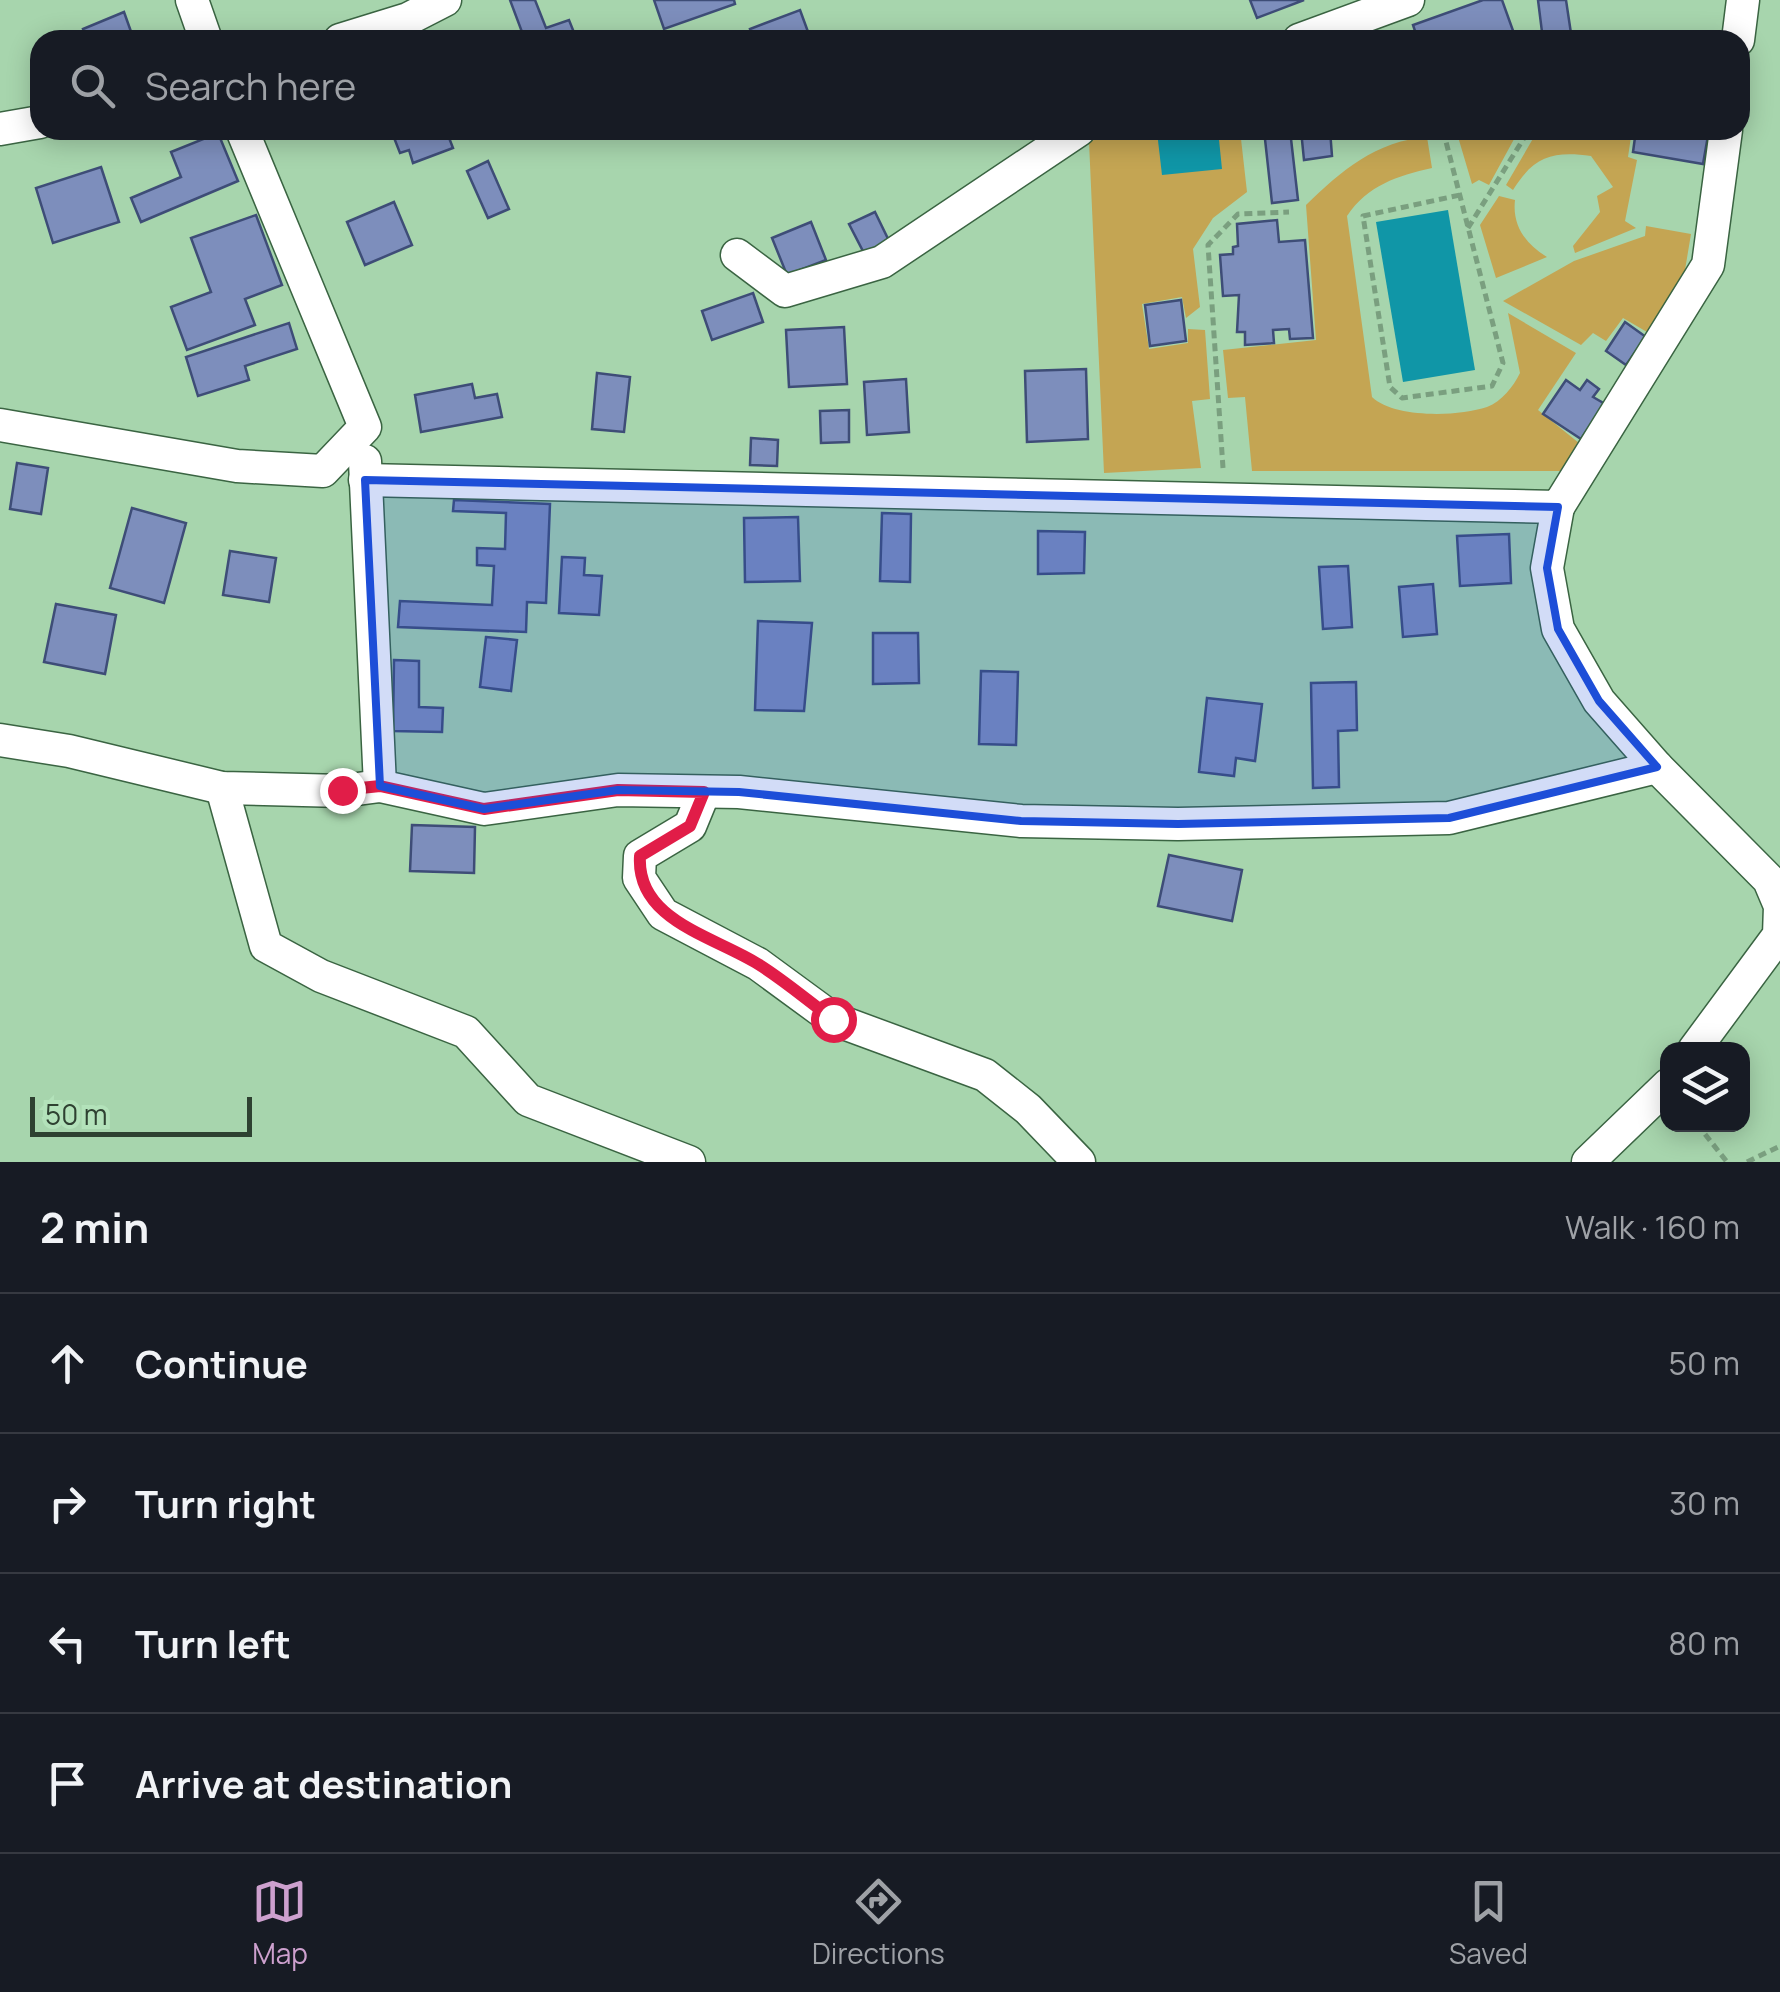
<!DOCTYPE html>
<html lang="en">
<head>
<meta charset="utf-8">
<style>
  body { margin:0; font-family:Manrope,sans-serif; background:#20242c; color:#f1f3f6 }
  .controls { position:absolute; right:30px; bottom:30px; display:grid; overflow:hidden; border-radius:20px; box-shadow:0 5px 25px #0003 }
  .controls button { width:90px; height:90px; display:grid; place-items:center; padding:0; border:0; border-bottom:2px solid #363941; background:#171b24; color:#f1f3f6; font:50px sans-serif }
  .scale { position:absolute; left:30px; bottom:25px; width:222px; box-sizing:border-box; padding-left:10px; border:5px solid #2e4131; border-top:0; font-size:28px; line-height:35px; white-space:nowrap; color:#2e4131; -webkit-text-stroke:8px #b3e2ba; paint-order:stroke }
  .stop { position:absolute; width:30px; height:30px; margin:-22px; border:8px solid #e11d48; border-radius:50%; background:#fff }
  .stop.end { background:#e11d48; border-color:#fff; box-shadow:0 2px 10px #0008 }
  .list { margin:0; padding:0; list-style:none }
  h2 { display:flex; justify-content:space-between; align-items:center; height:130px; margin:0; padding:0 40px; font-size:42px }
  h2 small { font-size:32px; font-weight:400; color:#9ea1a6 }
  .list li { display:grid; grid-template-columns:65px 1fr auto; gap:30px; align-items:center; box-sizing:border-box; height:140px; padding:0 40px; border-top:2px solid #363941 }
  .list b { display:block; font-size:38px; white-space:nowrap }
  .list em { font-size:32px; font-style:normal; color:#9ea1a6 }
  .icon { flex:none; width:55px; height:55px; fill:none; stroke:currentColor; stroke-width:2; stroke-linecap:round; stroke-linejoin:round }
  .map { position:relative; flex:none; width:1780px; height:1162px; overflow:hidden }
  .search { position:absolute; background:#171b24; box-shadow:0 5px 25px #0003; left:30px; right:30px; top:30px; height:110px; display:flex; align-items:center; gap:25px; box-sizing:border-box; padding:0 35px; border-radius:30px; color:#9ea1a6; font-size:38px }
  .sheet { height:690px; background:#171b24 }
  nav { display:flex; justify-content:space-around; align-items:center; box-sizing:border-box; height:140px; border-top:2px solid #363941; background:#171b24; font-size:28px; color:#9ea1a6 }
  nav a { display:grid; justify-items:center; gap:5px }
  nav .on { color:#cda0ce }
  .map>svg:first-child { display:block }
  .green { fill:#c4a553 }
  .water { fill:#1096a7 }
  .building { fill:#7d8ebc; stroke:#3e4d77; stroke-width:2.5 }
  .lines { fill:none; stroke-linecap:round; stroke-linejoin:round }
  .minor-casing { stroke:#3a6442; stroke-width:35 }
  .path { stroke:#7a9f7f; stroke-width:5; stroke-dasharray:8 5; stroke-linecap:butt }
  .minor { stroke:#fff; stroke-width:32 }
  .route { stroke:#e11d48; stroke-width:12 }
  .marked { fill:#1d4ed8; fill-opacity:0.2; stroke:#1d4ed8; stroke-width:8; stroke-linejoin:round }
</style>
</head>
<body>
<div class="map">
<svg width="1780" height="1162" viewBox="0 0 1780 1162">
  <rect width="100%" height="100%" fill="#a7d5ad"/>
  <g class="green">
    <polygon points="1118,130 1240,130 1247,192 1213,218 1193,249 1200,307 1186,318 1182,297 1142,304 1149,349 1188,343 1188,329 1205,330 1210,399 1192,401 1201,468 1104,473 1089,142"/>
    <polygon points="1456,130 1519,130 1489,185 1479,180 1472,184"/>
    <path d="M1538,130H1632L1628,157L1637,160L1625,221L1636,228L1575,253L1573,246L1600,212L1597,196L1613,187L1591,156C1553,151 1534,156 1513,190L1506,185Z"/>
    <path d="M1427,137L1432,168C1397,176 1368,185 1347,216L1372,397C1394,418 1457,417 1487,407C1502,401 1513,387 1520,373L1508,313L1576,353L1538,410L1579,443L1560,471H1252L1245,397L1228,398L1223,350L1316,340L1306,205C1341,171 1376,141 1427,137Z"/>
    <path d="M1499,196L1515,200C1512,226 1526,244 1547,257L1496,278L1480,225Z"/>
    <polygon points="1646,226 1691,234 1683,282 1647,332 1623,318 1606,341 1593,333 1581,345 1503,301 1574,261 1645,236"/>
  </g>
  <g class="water">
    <polygon points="1218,130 1222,169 1162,175 1157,132"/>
    <polygon points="1448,210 1475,370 1403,382 1376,222"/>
  </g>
  <g class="building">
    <polygon points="510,0 535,0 546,28 569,20 577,40 525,40"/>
    <polygon points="654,0 734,0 735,4 664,29"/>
    <polygon points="1250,0 1304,0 1257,18"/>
    <polygon points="1483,0 1502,0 1516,39 1418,40 1413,25"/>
    <polygon points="1538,0 1566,0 1572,40 1543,40"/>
    <polygon points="800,10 811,40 754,40 750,29"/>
    <polygon points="124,12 134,40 87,40 83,29"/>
    <polygon points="391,130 446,130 453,148 413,163 409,150 400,153"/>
    <polygon points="1264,130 1290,130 1298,200 1272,203"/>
    <polygon points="1301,130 1330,130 1332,156 1304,160"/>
    <polygon points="1636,130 1709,130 1703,164 1633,152"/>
    <polygon points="218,133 238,181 141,222 131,198 181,177 171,152"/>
    <polygon points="488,161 509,209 488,218 467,171"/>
    <polygon points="101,167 119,222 53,243 36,188"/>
    <polygon points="394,202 412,245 365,265 347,222"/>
    <polygon points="875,212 891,245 866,257 849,224"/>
    <polygon points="256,215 282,285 245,299 255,325 187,350 171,307 211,292 191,238"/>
    <polygon points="1277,220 1279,242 1305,240 1313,338 1290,339 1289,329 1273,330 1274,343 1245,345 1245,332 1237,332 1239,295 1223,296 1220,255 1233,254 1233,247 1238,246 1237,224"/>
    <polygon points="811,222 826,260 787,275 772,238"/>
    <polygon points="753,293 763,322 712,340 702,311"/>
    <polygon points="1181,300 1186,341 1150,346 1145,305"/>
    <polygon points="1625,322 1646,337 1626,365 1606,351"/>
    <polygon points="289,323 297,349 245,366 249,380 198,396 186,357"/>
    <polygon points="844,327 847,384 789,387 786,330"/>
    <polygon points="1086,369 1088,439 1027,442 1025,371"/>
    <polygon points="597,373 630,377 624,432 592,429"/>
    <polygon points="906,379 909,432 867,435 864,382"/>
    <polygon points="1566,380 1580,390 1587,380 1599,389 1593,397 1605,404 1581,439 1543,414"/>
    <polygon points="472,384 475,398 497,394 502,417 421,432 415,395"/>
    <polygon points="849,410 849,442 821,443 820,411"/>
    <polygon points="751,438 778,440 777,466 750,465"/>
    <polygon points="17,463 48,468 41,514 10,509"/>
    <polygon points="454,500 550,504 546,603 527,602 526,632 398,627 400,601 492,605 494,566 477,565 477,548 505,549 506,513 453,511"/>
    <polygon points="132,508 186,523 164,603 110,588"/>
    <polygon points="882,513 911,514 910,582 880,581"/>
    <polygon points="798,517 800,581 745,582 744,518"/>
    <polygon points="1038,531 1085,532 1084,573 1038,574"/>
    <polygon points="1509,534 1511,583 1460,586 1457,536"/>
    <polygon points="230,551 276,558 269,602 223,595"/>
    <polygon points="562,557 585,558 584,575 602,576 599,615 559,613"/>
    <polygon points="1348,566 1352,627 1323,629 1319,567"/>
    <polygon points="1433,584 1437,634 1403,637 1399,587"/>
    <polygon points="56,604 116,615 105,674 44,662"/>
    <polygon points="758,621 812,623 804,711 755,710"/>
    <polygon points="873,633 918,633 919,683 873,684"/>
    <polygon points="486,637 517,640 511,691 480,687"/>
    <polygon points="394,660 419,661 419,707 443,708 442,732 393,731"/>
    <polygon points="981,671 1018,672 1016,745 979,744"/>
    <polygon points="1356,682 1357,730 1338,731 1339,787 1313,788 1311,683"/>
    <polygon points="1207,698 1262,704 1255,761 1236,758 1234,776 1199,772"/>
    <polygon points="412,825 475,827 474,873 410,871"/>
    <polygon points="1169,855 1242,870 1232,921 1158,906"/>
  </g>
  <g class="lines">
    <g class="minor-casing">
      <g id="minor">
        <polyline points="192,0 206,40"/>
        <polyline points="340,40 408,19 445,0"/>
        <polyline points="1299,40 1408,0"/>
        <polyline points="1738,40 1743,0"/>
        <polyline points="0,129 40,122"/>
        <polyline points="737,255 785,291 882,262 1079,130"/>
        <polyline points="0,425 237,466 323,471 365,427 242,130"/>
        <polyline points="365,461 380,786"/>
        <polyline points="365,480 1558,507 1708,265 1726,130"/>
        <polyline points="1558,507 1547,568 1558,629 1599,701 1657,767 1769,880 1780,906 1779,935 1694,1050"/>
        <polyline points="0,740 69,751 222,788 342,791 380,786 484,809 618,790 739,792 1021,821 1178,824 1449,818 1657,767"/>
        <polyline points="222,788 266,946 321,976 466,1032 528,1100 689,1162"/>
        <polyline points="704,792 690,826 640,856 639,878 663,914 758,964 833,1019 985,1075 1028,1109 1079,1162"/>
        <polyline points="1588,1162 1668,1085"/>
      </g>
    </g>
    <g class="path">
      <polyline points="1443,130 1503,363 1492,386 1402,398 1390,387 1363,216 1460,195"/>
      <polyline points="1468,228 1529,130"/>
      <polyline points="1223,468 1208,245 1238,214 1289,212"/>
      <polyline points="1697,1124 1727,1162"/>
      <polyline points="1747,1162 1780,1146"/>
    </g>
    <use href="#minor" class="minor"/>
  </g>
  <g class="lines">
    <path class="route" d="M342,790L380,786L484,809L618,790L704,792L690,826L640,856C636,920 713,936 758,964C784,980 808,1001 833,1019"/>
  </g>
  <path class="marked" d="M365,480L1558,507L1547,568L1558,629L1599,701L1657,767L1449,818L1178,824L1021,821L739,792L618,790L484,809L380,786Z"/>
</svg>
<div class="controls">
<button><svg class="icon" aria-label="layers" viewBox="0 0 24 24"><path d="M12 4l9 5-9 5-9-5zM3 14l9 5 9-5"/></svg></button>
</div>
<div class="scale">50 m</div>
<div class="stop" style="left:833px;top:1019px"></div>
<div class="stop end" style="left:342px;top:790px"></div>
<div class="search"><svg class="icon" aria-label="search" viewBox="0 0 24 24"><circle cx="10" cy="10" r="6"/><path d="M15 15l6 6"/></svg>Search here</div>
</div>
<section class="sheet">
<h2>2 min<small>Walk · 160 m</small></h2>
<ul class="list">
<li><svg class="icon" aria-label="ahead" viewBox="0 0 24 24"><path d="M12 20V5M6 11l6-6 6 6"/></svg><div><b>Continue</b></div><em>50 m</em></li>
<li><svg class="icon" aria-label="right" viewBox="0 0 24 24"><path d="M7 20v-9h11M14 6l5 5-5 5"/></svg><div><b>Turn right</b></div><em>30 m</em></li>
<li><svg class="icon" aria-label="left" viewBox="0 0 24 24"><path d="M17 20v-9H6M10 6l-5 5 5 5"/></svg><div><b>Turn left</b></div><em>80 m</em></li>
<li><svg class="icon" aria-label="arrive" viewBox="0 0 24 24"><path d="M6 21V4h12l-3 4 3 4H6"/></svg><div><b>Arrive at destination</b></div></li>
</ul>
</section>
<nav>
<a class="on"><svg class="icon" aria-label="map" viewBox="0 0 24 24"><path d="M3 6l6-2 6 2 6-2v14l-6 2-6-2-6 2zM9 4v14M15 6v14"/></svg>Map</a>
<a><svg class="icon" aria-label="directions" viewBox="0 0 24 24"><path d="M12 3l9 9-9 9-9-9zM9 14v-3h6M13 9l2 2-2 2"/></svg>Directions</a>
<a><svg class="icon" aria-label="saved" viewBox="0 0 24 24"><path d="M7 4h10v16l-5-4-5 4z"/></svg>Saved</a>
</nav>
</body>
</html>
